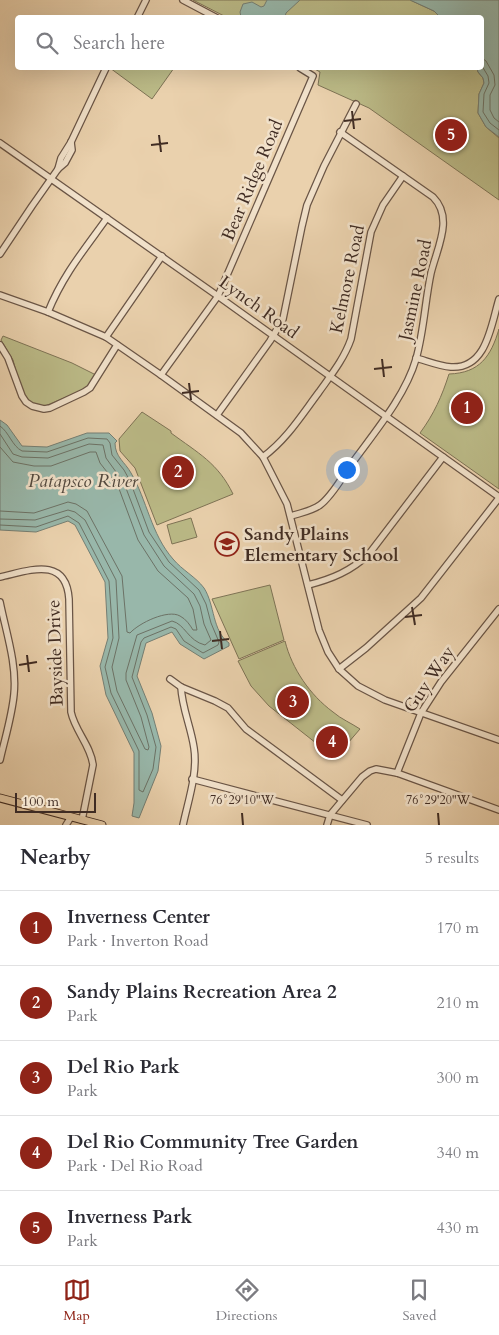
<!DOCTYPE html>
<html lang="en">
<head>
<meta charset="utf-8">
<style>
  body { margin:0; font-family:Cardo,serif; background:#f7f7f7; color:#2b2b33 }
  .scale { position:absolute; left:15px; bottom:12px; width:81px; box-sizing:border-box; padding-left:5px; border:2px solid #402c23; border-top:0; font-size:14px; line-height:18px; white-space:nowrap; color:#402c23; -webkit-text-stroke:4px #f1e1ca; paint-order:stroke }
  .you { position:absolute; left:346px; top:469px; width:18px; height:18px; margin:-12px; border:4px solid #fff; border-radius:50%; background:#1a73e8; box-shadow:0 0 0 8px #1a73e833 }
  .badge { display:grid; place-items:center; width:32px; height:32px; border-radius:50%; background:#8f2418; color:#fff; font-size:16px; font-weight:700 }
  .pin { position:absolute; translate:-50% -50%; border:2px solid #fff; box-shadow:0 1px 5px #0006 }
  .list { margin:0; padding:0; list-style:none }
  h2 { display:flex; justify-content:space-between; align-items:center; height:65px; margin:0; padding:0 20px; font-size:21px }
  h2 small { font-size:16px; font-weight:400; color:#7c7c81 }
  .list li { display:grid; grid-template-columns:32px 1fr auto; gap:15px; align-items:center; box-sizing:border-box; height:75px; padding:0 20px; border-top:1px solid #e1e1e2 }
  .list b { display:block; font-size:19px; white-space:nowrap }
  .list p { margin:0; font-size:16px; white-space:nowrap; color:#7c7c81 }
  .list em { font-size:16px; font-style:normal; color:#7c7c81 }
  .icon { flex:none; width:28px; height:28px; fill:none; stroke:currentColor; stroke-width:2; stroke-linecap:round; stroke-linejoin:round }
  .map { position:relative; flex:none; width:499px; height:825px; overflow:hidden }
  .search { position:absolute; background:#fff; box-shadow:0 5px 20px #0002; left:15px; right:15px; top:15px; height:55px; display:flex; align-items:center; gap:12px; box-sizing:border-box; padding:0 18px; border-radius:5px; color:#7c7c81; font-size:19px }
  .sheet { height:440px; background:#fff }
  nav { display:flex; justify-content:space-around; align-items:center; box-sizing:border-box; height:70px; border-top:1px solid #e1e1e2; background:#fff; font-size:14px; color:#7c7c81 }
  nav a { display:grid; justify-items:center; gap:2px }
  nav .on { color:#8f2418 }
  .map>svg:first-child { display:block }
  .green { fill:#bbba87; stroke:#7e7355 }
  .water { fill:#98b7aa; stroke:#757f74 }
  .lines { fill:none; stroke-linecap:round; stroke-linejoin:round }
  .shore { stroke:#6c7266; stroke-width:1 }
  .minor-casing { stroke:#6a5546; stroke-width:8 }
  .major-casing { stroke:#402c23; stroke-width:9 }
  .minor { stroke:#f1e1ca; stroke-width:5.5 }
  .major { stroke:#ead1ad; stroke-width:7 }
  .ticks { fill:none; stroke:#402c23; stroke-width:2 }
  .labels { text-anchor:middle; stroke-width:5; stroke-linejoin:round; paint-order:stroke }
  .street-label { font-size:18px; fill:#402c23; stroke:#f1e1ca }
  .poi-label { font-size:18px; font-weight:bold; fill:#402c23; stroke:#f1e1ca; text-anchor:start }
  .water-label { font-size:19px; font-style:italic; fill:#52483e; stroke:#f1e1ca }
  .ticks-label { font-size:12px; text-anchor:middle; fill:#402c23; stroke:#f1e1ca; stroke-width:5; stroke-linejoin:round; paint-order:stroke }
</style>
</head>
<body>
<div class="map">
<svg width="499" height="825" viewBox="0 0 499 825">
  <rect width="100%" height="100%" fill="#ead1ad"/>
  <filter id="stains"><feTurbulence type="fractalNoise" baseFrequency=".004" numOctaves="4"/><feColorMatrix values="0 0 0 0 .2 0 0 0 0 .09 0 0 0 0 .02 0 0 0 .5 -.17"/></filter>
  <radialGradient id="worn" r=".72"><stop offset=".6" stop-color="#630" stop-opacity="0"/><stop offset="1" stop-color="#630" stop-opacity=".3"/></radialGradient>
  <g class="green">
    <polygon points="193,0 410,0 434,11 440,17 226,17"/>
    <polygon points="110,68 174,68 152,99"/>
    <polygon points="313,68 477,68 478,72 483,78 484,83 479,94 478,113 486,127 499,138 499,200 369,108 318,85 320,72"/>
    <path d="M499,329V489L420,433C434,414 442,396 449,374C480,373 491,356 499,329Z"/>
    <polygon points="3,336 72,363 96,375 87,388 78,392 45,406 36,406 27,400 22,395 13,360 1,340"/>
    <path d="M142,412L171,431V433C198,453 218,463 233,494L157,525L135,468L120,451L119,439Z"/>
    <polygon points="191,518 197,537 172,544 167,525"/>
    <polygon points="270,585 284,640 239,659 212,599"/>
    <path d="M285,641C292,669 310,695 333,712C341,719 351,723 360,729L335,758L269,706L251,686L238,661Z"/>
  </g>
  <g class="water">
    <polygon points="267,0 300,0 286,13 285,17 241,17 240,12 243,4 252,2 261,7 264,6"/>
    <polygon points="410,0 499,0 499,137 486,127 478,113 479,94 484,83 483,78 478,72 477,68 482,68 482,18 440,17 434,11"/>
    <path d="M0,420L7,425L22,446L47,447L87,433H109L117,441L115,443C115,457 125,462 131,473C147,500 151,534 173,559C182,570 196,577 204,588C215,605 212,631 229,643V646L204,659L180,644L172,632L146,643L137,676L152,713L161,746L158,771L139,818L132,816L134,803V753L106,695L100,666L108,638L105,582L75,525L68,521L36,532L0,530Z"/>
  </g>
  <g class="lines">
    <g class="shore">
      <polyline points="482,58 486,61 494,75 495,85 490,95 490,110 494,118 499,122"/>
      <polyline points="482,66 488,76 489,83 484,94 483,112 490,123 499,130"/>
      <path d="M0,426C9,432 12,446 22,451L47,452L88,438L107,439L110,443L112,455L124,470L130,481L149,532L169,562L199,590L206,604L211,623L219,642L218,645L203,653L184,641L176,629L171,627L144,638L141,642L132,677L147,715L156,747L153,769L143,792L139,790V751L111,693L105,667L113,638L109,581L79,523L68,516L36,527L0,525"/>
      <path d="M0,434L13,454L22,457L48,458L89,444L103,445L106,458L124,483L144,535L164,566L194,594L200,606L204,624L211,640L205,645C188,641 185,624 172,621L137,635L126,673V680L141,717L149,747L148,750L145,749L117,691L112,667L119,638L116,580L85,520L75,512L68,510L35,520L0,519"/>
      <path d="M0,447L13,462L34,466H51L90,452H96L100,463L118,486L138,540L158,571L188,598L193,609L197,630H193C190,625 186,619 180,616C168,609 139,623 130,633L127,632L122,576L87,511L76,504L68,502L34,513L0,511"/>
    </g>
    <g class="minor-casing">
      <g id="minor">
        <polyline points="183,0 217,18"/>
        <polyline points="137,18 146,0"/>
        <polyline points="0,143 222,299 499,497"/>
        <polyline points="58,169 61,158 71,142 106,68"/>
        <polyline points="0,254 32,206 58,169 65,163 72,150 71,142"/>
        <polyline points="0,295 48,312 106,337 161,375 241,433 263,457 287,504 319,630 328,652 339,669 358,686 385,700 499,740"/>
        <path d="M48,312C63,275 84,250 107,218"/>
        <polyline points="106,337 162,256"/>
        <polyline points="0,345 8,358 22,396 26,402 32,406 44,409 50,408 84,392 90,388 117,345"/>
        <path d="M416,358C427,361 439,366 451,367C487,369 491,325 499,299"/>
        <polyline points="161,375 218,296 313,76 300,68"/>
        <polyline points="217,415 270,341 283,319 302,226 307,205 324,166 356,104"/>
        <path d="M263,457C287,439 301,416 319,392C331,375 344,359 351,339L371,232L383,205L403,176"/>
        <path d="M291,516C300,513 312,511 320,505C332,496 341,479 350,466C373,434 405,397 416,359C424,331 425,301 431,273C437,248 454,218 433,197L340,132"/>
        <path d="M0,577C28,571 66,555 69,599L71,712C75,731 91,746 93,765L82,820"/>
        <path d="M308,585C332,579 351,571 369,554L443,457"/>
        <path d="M0,602C6,632 17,664 14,694C12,716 5,738 0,760"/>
        <polyline points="339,669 366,648 421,598 499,498"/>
        <polyline points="170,679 181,687 215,701 228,708 246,729 342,800"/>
        <path d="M181,687C182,708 191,727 194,748C198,773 188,801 183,825"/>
        <polyline points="397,773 421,713 441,682 499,609"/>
        <polyline points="192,779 367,825"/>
        <polyline points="66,825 71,817"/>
        <polyline points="327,825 330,815 362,777 370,771 376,769 397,773 499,810"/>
      </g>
    </g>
    <g class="major-casing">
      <polyline id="major" points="0,798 102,825"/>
    </g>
    <use href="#minor" class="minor"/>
    <use href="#major" class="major"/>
  </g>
  <path class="ticks" d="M352,111L354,129M344,121L361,119M159,135L161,152M151,145L168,143M382,359L384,377M374,369L392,367M189,383L191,400M182,393L199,391M412,607L415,625M405,617L422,615M220,631L222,649M212,641L229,639M27,655L29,672M19,665L37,662M242,813L243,825M438,813L439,825"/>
  <defs>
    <g id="school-ring" transform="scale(1.25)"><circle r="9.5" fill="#f1e1ca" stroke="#8f2418" stroke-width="1.5"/><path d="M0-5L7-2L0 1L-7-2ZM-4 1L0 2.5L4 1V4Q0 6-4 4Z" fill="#8f2418"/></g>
  </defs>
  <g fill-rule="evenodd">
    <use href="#school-ring" x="227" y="544"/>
  </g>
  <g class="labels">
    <g class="street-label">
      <text transform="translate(252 180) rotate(-67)" y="6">Bear Ridge Road</text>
      <text transform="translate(347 279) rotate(-78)" y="6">Kelmore Road</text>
      <text transform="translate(415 290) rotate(-78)" y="6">Jasmine Road</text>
      <text transform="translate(259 307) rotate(36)" y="6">Lynch Road</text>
      <text transform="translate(55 653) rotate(-92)" y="6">Bayside Drive</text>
      <text transform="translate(429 679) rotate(-56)" y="6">Guy Way</text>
    </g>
    <g class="poi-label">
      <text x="244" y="540">Sandy Plains<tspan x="244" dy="21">Elementary School</tspan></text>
    </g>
    <g class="water-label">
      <text x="83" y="487">Patapsco River</text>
    </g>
  </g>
  <g class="ticks-label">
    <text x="242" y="804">76°29'10"W</text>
    <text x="438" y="804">76°29'20"W</text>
  </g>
  <rect width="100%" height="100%" filter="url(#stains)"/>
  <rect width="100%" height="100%" fill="url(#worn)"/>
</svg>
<div class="scale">100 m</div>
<div class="you"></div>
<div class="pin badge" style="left:467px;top:408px">1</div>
<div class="pin badge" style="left:178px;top:472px">2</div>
<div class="pin badge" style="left:293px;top:702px">3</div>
<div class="pin badge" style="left:332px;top:742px">4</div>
<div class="pin badge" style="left:451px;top:135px">5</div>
<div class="search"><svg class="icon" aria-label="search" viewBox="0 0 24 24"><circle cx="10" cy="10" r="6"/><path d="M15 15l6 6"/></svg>Search here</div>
</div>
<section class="sheet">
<h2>Nearby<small>5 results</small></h2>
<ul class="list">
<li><span class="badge">1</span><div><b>Inverness Center</b><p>Park · Inverton Road</p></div><em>170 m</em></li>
<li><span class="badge">2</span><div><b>Sandy Plains Recreation Area 2</b><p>Park</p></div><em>210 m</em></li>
<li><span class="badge">3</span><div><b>Del Rio Park</b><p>Park</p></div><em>300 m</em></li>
<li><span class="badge">4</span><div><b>Del Rio Community Tree Garden</b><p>Park · Del Rio Road</p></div><em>340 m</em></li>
<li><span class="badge">5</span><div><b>Inverness Park</b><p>Park</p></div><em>430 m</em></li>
</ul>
</section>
<nav>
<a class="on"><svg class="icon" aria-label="map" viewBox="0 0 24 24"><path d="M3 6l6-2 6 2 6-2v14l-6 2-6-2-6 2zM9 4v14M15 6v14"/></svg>Map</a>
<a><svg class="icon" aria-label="directions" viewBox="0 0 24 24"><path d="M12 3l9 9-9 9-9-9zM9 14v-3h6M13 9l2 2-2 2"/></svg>Directions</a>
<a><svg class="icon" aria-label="saved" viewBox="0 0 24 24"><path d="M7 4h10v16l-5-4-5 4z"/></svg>Saved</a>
</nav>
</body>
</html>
